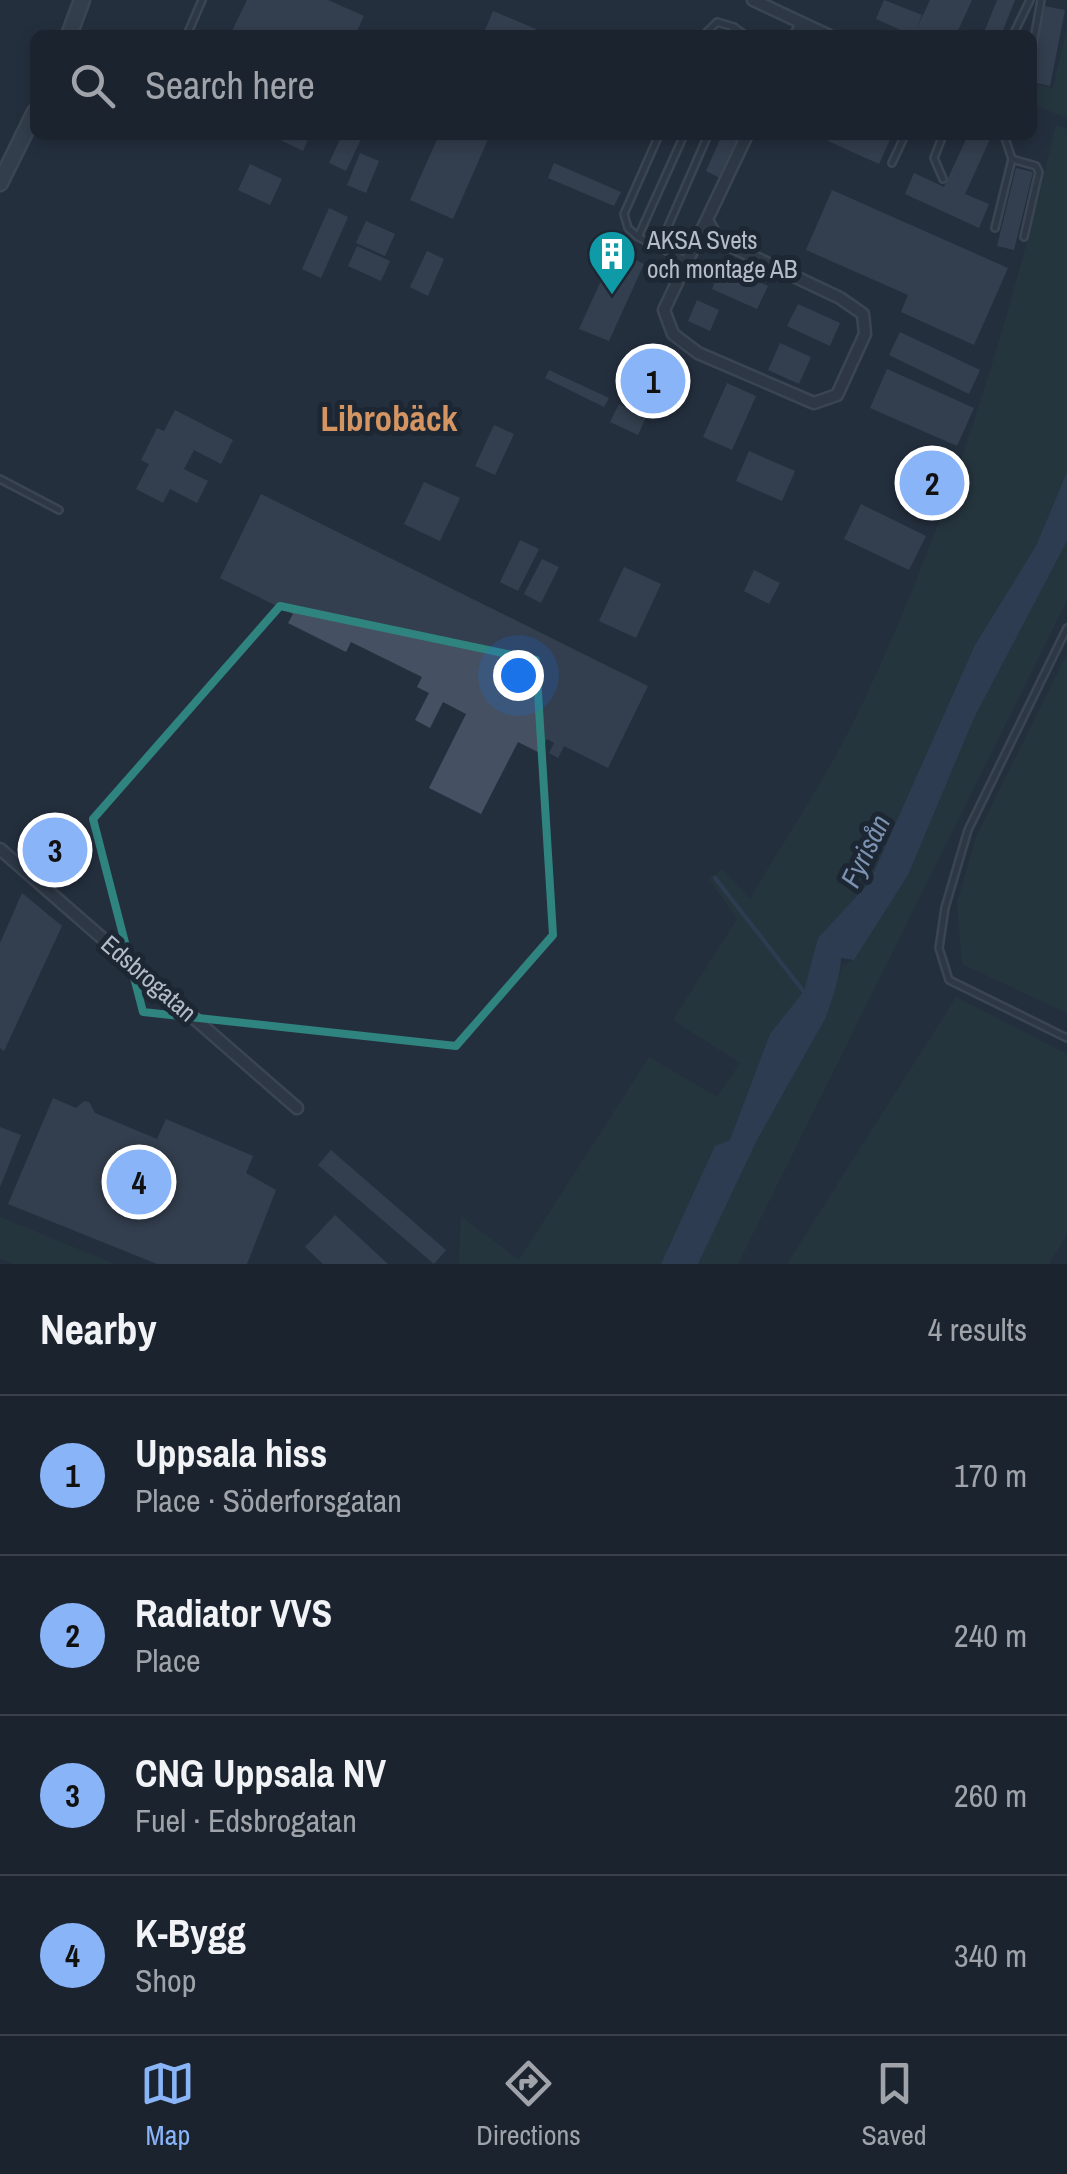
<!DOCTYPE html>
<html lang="en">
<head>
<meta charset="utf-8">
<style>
  body { margin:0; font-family:"Archivo Narrow",sans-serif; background:#242b36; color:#f1f3f6 }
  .you { position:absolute; left:518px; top:675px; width:35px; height:35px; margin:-25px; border:8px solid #fff; border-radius:50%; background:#1a73e8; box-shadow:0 0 0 15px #1a73e833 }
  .badge { display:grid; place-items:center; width:65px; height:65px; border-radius:50%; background:#8ab4f8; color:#111; font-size:32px; font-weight:700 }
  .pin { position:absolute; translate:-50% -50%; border:5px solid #fff; box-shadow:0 2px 10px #0006 }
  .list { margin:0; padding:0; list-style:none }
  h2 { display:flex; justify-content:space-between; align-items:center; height:130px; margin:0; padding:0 40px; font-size:42px }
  h2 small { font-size:32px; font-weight:400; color:#a0a4aa }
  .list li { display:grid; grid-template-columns:65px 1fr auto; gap:30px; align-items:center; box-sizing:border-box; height:160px; padding:0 40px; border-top:2px solid #39404a }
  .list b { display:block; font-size:38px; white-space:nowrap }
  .list p { margin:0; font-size:32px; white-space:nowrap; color:#a0a4aa }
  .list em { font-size:32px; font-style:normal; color:#a0a4aa }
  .icon { flex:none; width:55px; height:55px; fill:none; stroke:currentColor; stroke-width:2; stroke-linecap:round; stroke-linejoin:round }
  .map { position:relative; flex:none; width:1067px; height:1264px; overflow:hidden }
  .search { position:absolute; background:#1b232e; box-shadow:0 5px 15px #0003; left:30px; right:30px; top:30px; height:110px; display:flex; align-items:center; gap:25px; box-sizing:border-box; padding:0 35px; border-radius:15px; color:#a0a4aa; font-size:38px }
  .sheet { height:770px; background:#1b232e }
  nav { display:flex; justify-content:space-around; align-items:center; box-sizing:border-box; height:140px; border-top:2px solid #39404a; background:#1b232e; font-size:28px; color:#a0a4aa }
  nav a { display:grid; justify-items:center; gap:5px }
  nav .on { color:#8ab4f8 }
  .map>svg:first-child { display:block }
  .green { fill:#263c3f }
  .water { fill:#394c67 }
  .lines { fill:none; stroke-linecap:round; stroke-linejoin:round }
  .stream { stroke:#394c67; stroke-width:4 }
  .building { fill:#455162 }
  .service-casing { stroke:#565f6c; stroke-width:10 }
  .minor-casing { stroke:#565f6c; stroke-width:15 }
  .secondary-casing { stroke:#565f6c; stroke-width:19 }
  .service { stroke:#38414e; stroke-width:5 }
  .minor { stroke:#38414e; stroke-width:10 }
  .secondary { stroke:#465061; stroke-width:14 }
  .marked { fill:none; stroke:#308480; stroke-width:8; stroke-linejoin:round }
  .labels { text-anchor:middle; stroke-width:10; stroke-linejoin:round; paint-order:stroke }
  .poi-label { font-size:25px; fill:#b4bcc9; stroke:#1d2633; text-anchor:start }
  .street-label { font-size:25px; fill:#b4bcc9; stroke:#1d2633 }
  .water-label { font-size:28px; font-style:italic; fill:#7c92b1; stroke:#1d2633 }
  .district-label { font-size:35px; font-weight:bold; fill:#d59563; stroke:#1d2633 }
</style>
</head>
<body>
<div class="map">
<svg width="1067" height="1264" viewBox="0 0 1067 1264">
  <rect width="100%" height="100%" fill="#242f3e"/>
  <g class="green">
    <polygon points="1067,27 1067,118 1032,104 1032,84 1053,88"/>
    <path d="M1056,125L1067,129V472L1036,546L975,645L869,883L818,938L804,991L770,1034L730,1140L715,1147L661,1264H459L461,1216L519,1260L649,1057L717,1097L740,1063L673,1020L737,919L709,879L722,869L750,899C785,838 827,778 857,715C947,528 1009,326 1056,125Z"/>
    <polygon points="1067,541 1067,600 738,1264 698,1264 758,1138 825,1019 842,966 854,960 908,875 974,718"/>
    <polygon points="1067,654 1067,1013 962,964 957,903 976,837"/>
    <polygon points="956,997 1067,1054 1067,1234 1049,1264 787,1264"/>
    <polygon points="0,1217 115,1264 14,1264 0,1259"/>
  </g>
  <path class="water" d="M1067,472V541L974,718L908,875L854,960L841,958C841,974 831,1004 825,1019L758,1138L698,1264H661L715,1146L730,1140L770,1034L804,991L818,938L869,883L975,645L1036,546Z"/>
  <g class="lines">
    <polyline class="stream" points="715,878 804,992"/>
  </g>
  <g class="building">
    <polygon points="247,0 328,0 364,16 355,35 230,35"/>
    <polygon points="884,0 922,15 916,30 930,0 972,0 956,35 912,35 876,19"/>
    <polygon points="997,0 1015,0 1001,35 983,35"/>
    <polygon points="1045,6 1065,10 1050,86 1032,82 1032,64"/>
    <polygon points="493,11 536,29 534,35 483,35"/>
    <polygon points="270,135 310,135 303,151"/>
    <polygon points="342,135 363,135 346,171 329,163"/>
    <polygon points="439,135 490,135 453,219 410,200"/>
    <polygon points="722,135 739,135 720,178 706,171"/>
    <polygon points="831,135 892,135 879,164 828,141"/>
    <polygon points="968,135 992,135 965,194 989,204 979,228 905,194 914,173 944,187"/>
    <polygon points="360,153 379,161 366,193 347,185"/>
    <polygon points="554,163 621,192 614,206 548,178"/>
    <polygon points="250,164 282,179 270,205 238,190"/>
    <polygon points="1016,168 1033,172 1014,250 997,246"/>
    <polygon points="832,190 1008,268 974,345 901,312 908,295 806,250"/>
    <polygon points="329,208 348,217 321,278 302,269"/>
    <polygon points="366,221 395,234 385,256 356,243"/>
    <polygon points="357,246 390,261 381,281 348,266"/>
    <polygon points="615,250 644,264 609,341 579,329"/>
    <polygon points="427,251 444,259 428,296 410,287"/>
    <polygon points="722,264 768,286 757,309 712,289"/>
    <polygon points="697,300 719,310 710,331 688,321"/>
    <polygon points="798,304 840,323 830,346 787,326"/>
    <polygon points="900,332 980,370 969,394 889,355"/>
    <polygon points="780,343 811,357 799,384 768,370"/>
    <polygon points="651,347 681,361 656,415 626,401"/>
    <polygon points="887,369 974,408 957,446 870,408"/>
    <polygon points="549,370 609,398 604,407 545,378"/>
    <polygon points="727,383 756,396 732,450 703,437"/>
    <polygon points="619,404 646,417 638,435 610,422"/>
    <polygon points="175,410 233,440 221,464 194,450 184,469 208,481 197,503 170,489 163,503 136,489 149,464 141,460 157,428 164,431"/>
    <polygon points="494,425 514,434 495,475 475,466"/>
    <polygon points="749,451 795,471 782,501 736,481"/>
    <polygon points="925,465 950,476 939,502 914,491"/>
    <polygon points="424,482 460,498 440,541 404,524"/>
    <polygon points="261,494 648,686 608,768 564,746 558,758 549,753 554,743 547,739 540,753 518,742 481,814 429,788 466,714 443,702 430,728 415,720 429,693 417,687 422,677 351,642 346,652 288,623 293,614 220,578"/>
    <polygon points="861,504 926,536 909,570 844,539"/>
    <polygon points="520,540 539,549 518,591 500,582"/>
    <polygon points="542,559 559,567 541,603 524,594"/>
    <polygon points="624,567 661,584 636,638 599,621"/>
    <polygon points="754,570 780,583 769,604 744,591"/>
    <polygon points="22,893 62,926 4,1051 0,1048 0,943"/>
    <polygon points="53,1098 76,1108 84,1101 89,1102 95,1113 157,1139 166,1119 253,1156 246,1173 276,1190 247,1264 157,1264 8,1204"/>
    <polygon points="0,1127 21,1135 0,1187"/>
    <polygon points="331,1150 446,1250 434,1264 318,1165"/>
    <polygon points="335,1215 388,1264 323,1264 305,1247"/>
  </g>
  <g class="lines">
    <g class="service-casing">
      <g id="service">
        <polyline points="187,35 202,0"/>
        <polyline points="704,35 717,22 734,27"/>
        <polyline points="730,35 734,27 745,35"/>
        <polyline points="1013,35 1030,0"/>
        <polyline points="1032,50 1041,0"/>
        <polyline points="684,135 638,237 685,260"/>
        <polyline points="1012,159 1036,166 1039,172 1024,237"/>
        <polyline points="892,163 905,135"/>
        <polyline points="943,179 934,158 943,135"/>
        <polyline points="995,228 1012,159 1004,135"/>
        <polyline points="638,237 628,228 624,214 659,135"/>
        <polyline points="659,247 708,135"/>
        <polyline points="0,479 59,510"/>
        <polyline points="1067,628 968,830 945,908 939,948 949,980 1067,1038"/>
      </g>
    </g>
    <g class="minor-casing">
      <g id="minor">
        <polyline points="753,0 802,23 796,35"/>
        <polyline points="802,23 828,35"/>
        <polyline points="707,220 718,240 840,298 863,314 865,334 837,395 814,403 698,353 673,334 664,310 747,135"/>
        <polyline points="0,849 297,1108"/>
      </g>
    </g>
    <g class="secondary-casing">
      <g id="secondary">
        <polyline points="69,35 82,0"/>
        <polyline points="0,183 35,112"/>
      </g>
    </g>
    <use href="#service" class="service"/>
    <use href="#minor" class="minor"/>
    <use href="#secondary" class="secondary"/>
  </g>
  <path d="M0 0H1067V1264H0ZM280,606L536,660L553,935L456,1046L143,1012L93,819Z" fill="#242f3e" fill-opacity=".55" fill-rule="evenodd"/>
  <path class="marked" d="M280,606L536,660L553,935L456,1046L143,1012L93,819Z"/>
  <defs>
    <g id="building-pin" transform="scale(2.5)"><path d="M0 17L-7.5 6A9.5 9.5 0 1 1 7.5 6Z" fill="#0f9aa8" stroke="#1d2633"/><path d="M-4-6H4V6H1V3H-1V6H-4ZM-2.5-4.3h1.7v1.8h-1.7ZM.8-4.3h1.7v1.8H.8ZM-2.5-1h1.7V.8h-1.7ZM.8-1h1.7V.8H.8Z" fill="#fff"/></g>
  </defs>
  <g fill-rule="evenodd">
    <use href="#building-pin" x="612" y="254"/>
  </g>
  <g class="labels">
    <g class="poi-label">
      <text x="647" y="249">AKSA Svets<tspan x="647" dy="29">och montage AB</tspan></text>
    </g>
    <g class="street-label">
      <text transform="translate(149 978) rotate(41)" y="9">Edsbrogatan</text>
    </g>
    <g class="water-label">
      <text transform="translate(865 851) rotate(-64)" y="10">Fyrisån</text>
    </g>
    <g class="district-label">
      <text x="389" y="431">Librobäck</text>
    </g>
  </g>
</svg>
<div class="you"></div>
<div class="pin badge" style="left:653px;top:381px">1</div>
<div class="pin badge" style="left:932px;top:483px">2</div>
<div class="pin badge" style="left:55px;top:850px">3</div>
<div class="pin badge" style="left:139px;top:1182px">4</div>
<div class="search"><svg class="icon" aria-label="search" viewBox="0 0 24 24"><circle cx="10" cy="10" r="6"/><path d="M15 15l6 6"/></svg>Search here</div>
</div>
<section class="sheet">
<h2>Nearby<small>4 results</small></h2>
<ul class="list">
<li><span class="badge">1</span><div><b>Uppsala hiss</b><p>Place · Söderforsgatan</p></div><em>170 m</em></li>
<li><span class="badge">2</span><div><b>Radiator VVS</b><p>Place</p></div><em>240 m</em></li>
<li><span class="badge">3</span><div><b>CNG Uppsala NV</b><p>Fuel · Edsbrogatan</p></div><em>260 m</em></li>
<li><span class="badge">4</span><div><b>K-Bygg</b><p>Shop</p></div><em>340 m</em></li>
</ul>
</section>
<nav>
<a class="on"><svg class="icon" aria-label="map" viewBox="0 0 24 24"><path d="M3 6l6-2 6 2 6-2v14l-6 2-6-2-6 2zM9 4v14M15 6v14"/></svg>Map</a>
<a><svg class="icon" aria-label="directions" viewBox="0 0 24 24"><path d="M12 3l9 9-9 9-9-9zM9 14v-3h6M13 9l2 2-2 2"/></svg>Directions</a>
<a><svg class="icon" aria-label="saved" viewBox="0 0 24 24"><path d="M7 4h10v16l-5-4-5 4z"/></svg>Saved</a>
</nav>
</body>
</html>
